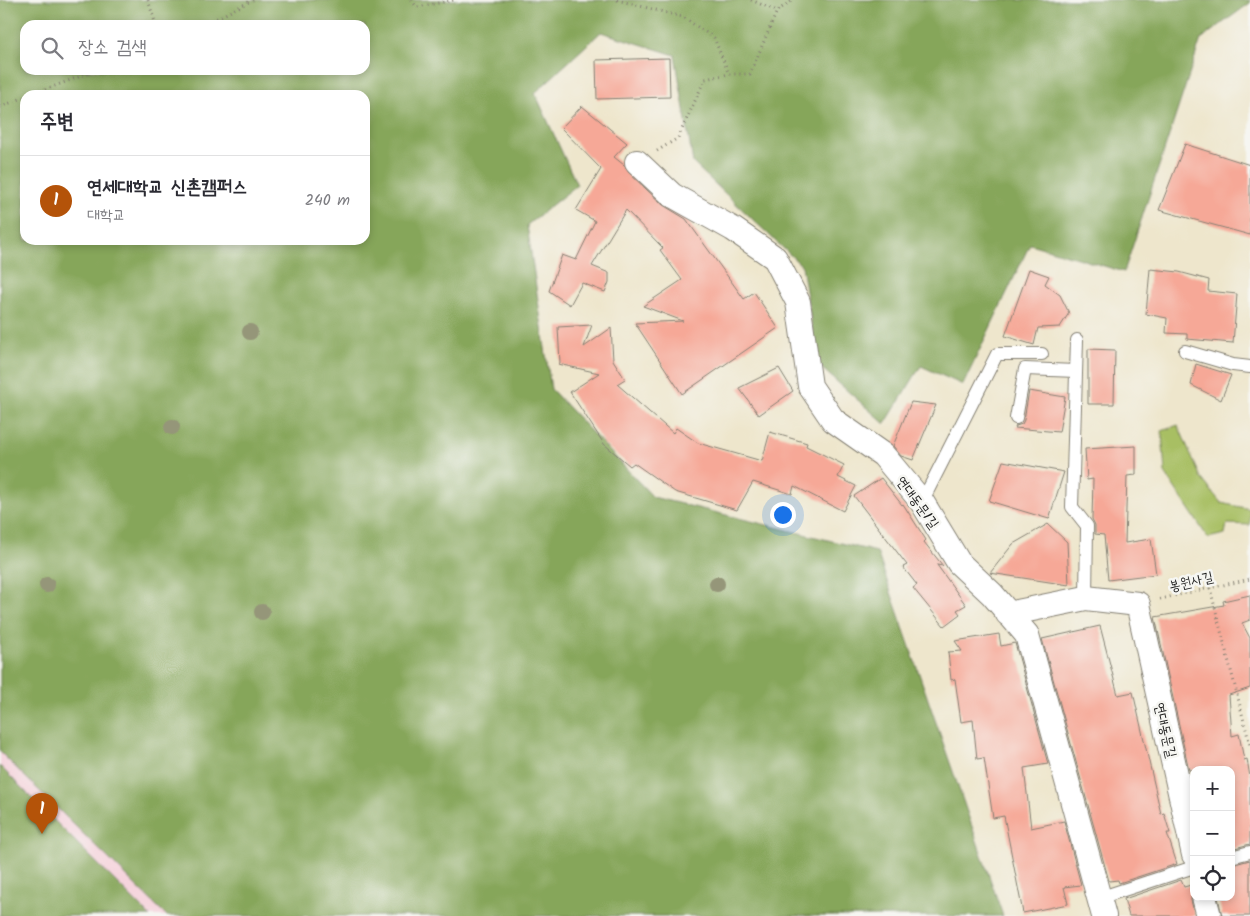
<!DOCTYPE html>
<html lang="ko">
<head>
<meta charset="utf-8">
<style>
  body { margin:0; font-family:Kalam,"Poor Story",sans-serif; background:#f7f7f7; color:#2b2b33 }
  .controls { position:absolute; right:15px; bottom:15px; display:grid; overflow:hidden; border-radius:10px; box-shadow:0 2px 8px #0003 }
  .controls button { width:45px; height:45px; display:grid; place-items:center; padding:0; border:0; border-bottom:1px solid #e1e1e2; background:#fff; color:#2b2b33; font:25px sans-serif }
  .you { position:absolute; left:782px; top:514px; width:18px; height:18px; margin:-12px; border:4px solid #fff; border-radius:50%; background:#1a73e8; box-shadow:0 0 0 8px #1a73e833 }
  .badge { display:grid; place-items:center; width:32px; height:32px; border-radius:50%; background:#b45309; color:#fff; font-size:16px; font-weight:700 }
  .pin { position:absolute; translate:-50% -41px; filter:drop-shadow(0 1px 2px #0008) }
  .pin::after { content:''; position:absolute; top:26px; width:18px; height:15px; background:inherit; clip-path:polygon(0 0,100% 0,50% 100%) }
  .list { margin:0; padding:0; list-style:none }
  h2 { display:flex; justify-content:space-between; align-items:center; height:65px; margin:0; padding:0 20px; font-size:21px }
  h2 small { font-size:16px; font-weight:400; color:#7c7c81 }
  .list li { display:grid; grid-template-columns:32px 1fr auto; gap:15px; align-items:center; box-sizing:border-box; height:90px; padding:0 20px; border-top:1px solid #e1e1e2 }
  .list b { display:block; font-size:19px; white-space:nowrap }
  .list p { margin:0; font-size:16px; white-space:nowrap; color:#7c7c81 }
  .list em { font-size:16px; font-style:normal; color:#7c7c81 }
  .icon { flex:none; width:28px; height:28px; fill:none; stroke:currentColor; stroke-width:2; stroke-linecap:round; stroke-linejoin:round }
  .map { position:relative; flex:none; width:1250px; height:916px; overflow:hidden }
  .search { position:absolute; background:#fff; box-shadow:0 2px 8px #0003; left:20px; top:20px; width:350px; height:55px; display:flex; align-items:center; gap:12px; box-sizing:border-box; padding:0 18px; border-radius:15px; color:#7c7c81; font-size:19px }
  .panel { position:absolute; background:#fff; box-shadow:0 2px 8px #0003; left:20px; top:90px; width:350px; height:155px; border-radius:15px }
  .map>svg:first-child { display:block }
  .built { fill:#f5cfd9 }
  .green { fill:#a8bf64; stroke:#626e40 }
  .forest { fill:#86a65a; stroke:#51613b; fill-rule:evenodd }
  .building { fill:#f6a897 }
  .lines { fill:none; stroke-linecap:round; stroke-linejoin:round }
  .lane-casing { stroke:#858174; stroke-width:14 }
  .street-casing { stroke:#858174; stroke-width:26 }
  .path { stroke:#858174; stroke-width:3; stroke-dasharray:1 4; stroke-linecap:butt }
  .lane { stroke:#fff; stroke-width:12 }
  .street { stroke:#fff; stroke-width:24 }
  .tree { fill:#959679 }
  .labels { text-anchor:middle; stroke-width:5; stroke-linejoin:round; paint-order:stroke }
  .street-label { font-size:14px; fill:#1c1c1c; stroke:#f6f6f2 }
</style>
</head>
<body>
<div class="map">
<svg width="1250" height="916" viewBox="0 0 1250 916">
  <rect width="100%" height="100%" fill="#f6f6f2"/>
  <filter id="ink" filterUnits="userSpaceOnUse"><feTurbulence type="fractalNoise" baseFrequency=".02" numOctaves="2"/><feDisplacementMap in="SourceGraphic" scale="10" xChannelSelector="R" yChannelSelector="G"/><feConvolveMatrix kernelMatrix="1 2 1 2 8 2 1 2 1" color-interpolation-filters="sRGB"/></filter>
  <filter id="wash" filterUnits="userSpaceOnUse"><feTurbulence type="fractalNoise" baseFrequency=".0096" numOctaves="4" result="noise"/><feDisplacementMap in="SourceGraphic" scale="20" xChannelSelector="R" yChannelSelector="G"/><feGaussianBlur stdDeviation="1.12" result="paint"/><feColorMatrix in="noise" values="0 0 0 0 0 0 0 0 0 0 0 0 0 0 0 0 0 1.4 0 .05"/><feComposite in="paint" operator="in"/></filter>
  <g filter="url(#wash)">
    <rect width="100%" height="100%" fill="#eee6cc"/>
    <polygon class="built" points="0,752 167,916 0,916"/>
    <polygon class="green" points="1178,425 1201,478 1221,503 1250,509 1250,525 1227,524 1225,534 1208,538 1165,473 1162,431"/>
    <g class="forest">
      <path d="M0,0H1250V3L1201,39L1124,272L1030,244L963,385L921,366L885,424L818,365L802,266L693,163L675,55L601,32L535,93L577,185L527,225L551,389L653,497L877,552L1003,916H167L0,752ZM25,25H365V70H25ZM25,95H365V240H25Z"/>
      <polygon points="0,766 150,916 0,916"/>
    </g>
    <g id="blocks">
      <g class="building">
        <polygon points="669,58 670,97 597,99 596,60"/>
        <polygon points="582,106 627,143 614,157 624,165 628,172 663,205 686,219 744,299 754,292 778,328 682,394 635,323 683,321 643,306 682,280 660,250 663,248 626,210 592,266 609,273 609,282 605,292 582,283 570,305 549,291 562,255 576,260 595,221 576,210 601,169 561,128"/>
        <polygon points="1185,144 1250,165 1250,235 1159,210"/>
        <polygon points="1029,269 1049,276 1045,284 1060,295 1069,313 1060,327 1038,328 1034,345 1005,336"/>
        <polygon points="1150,269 1179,272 1209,280 1208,291 1237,294 1233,343 1187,339 1187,334 1166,333 1167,318 1146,314"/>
        <polygon points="592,325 584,347 611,328 613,360 625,379 617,384 673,433 676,428 698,443 762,461 770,432 807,443 806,446 844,465 838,477 856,486 843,511 794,486 792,494 753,482 737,510 675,492 634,463 630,466 604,444 570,392 599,373 558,364 560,363 558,327"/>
        <polygon points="1088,349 1115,350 1114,404 1088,404"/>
        <polygon points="1196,364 1231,375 1221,400 1191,385"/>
        <polygon points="779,368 793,391 759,415 739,388"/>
        <polygon points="1029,391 1065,397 1059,432 1015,428 1016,426 1022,424 1024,420"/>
        <polygon points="911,402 936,405 913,460 901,456 893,446"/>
        <polygon points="1136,446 1136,475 1127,476 1125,543 1151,539 1156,574 1108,580 1104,535 1095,534 1095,525 1092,519 1093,479 1087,480 1085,449"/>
        <polygon points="1003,461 1064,472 1049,519 989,501"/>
        <polygon points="881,478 902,505 903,504 926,540 924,542 943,566 937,565 966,605 957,610 960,614 944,626 913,588 917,585 903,567 907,565 854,496"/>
        <polygon points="1048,524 1067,542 1069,585 990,573 1013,544"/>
        <polygon points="1250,595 1250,620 1242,623 1250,638 1250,688 1229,695 1232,736 1239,734 1244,760 1247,759 1250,777 1250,844 1231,849 1231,770 1189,770 1155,617 1224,605 1223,601"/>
        <polygon points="1100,626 1118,695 1133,692 1161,814 1164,813 1170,833 1167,833 1177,864 1119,883 1118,880 1109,881 1042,639"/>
        <polygon points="999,634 1001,646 1015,643 1048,764 1024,768 1031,828 1064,821 1081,885 1064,887 1068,904 1023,913 1004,816 993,818 984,758 977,759 973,720 961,722 955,679 951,680 948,652 962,651 955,641"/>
        <polygon points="1250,860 1250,916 1222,916 1218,897 1231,897 1231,865"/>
        <polygon points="1181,880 1184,887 1191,885 1192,891 1191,900 1195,916 1129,916 1124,899"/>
      </g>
    </g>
  </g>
  <g filter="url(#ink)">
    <use href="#blocks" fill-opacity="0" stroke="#858174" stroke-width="1"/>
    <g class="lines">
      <g class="lane-casing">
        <g id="lane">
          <polyline points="1077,340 1072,507 1087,526 1086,598"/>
          <polyline points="1185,351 1233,365 1250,367"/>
          <polyline points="1016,418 1025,369 1076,371"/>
          <polyline points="922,502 997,354 1042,354"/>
          <polyline points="1231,857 1250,852"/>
          <polyline points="1099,898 1194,867"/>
        </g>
      </g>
      <g class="street-casing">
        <g id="street">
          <polyline points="637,162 672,195 733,229 775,258 798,302 810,386 833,420 883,455 922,502 959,563 992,594 1027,635 1104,916"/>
          <polyline points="1008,614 1086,598 1138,604 1194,855"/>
          <polyline points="1204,897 1209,916"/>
        </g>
      </g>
      <g class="path">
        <polyline points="148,0 156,25"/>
        <polyline points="411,0 417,7 455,0"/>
        <polyline points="617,0 683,17 714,38 729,74 750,74 777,11 793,0"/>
        <polyline points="751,0 777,11"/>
        <polyline points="203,25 253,0"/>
        <polyline points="31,95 97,70"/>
        <polyline points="0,107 25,97"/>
        <polyline points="657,151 678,138 705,79 729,74"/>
        <polyline points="1210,588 1250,745"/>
        <polyline points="1160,599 1250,579"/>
      </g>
      <use href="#lane" class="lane"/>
      <use href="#street" class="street"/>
    </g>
    <g class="tree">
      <circle cx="250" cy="332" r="8"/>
      <circle cx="172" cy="427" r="8"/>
      <circle cx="717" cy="584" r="8"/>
      <circle cx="47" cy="585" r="8"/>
      <circle cx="262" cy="612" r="8"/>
    </g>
  </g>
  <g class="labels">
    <g class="street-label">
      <text transform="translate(918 502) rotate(54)" y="5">연대동문1길</text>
      <text transform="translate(1191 581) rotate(-13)" y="5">봉원사길</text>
      <text transform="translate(1166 730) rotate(77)" y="5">연대동문길</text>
    </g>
  </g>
</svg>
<div class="controls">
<button>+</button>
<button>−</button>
<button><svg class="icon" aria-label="locate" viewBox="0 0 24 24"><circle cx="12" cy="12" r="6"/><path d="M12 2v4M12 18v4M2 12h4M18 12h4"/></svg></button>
</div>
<div class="you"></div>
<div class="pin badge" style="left:42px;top:834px">1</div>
<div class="search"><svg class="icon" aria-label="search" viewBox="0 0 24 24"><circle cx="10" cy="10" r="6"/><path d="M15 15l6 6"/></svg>장소 검색</div>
<section class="panel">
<h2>주변<small></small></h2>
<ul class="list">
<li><span class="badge">1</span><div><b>연세대학교 신촌캠퍼스</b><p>대학교</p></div><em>240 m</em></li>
</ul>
</section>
</div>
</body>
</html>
